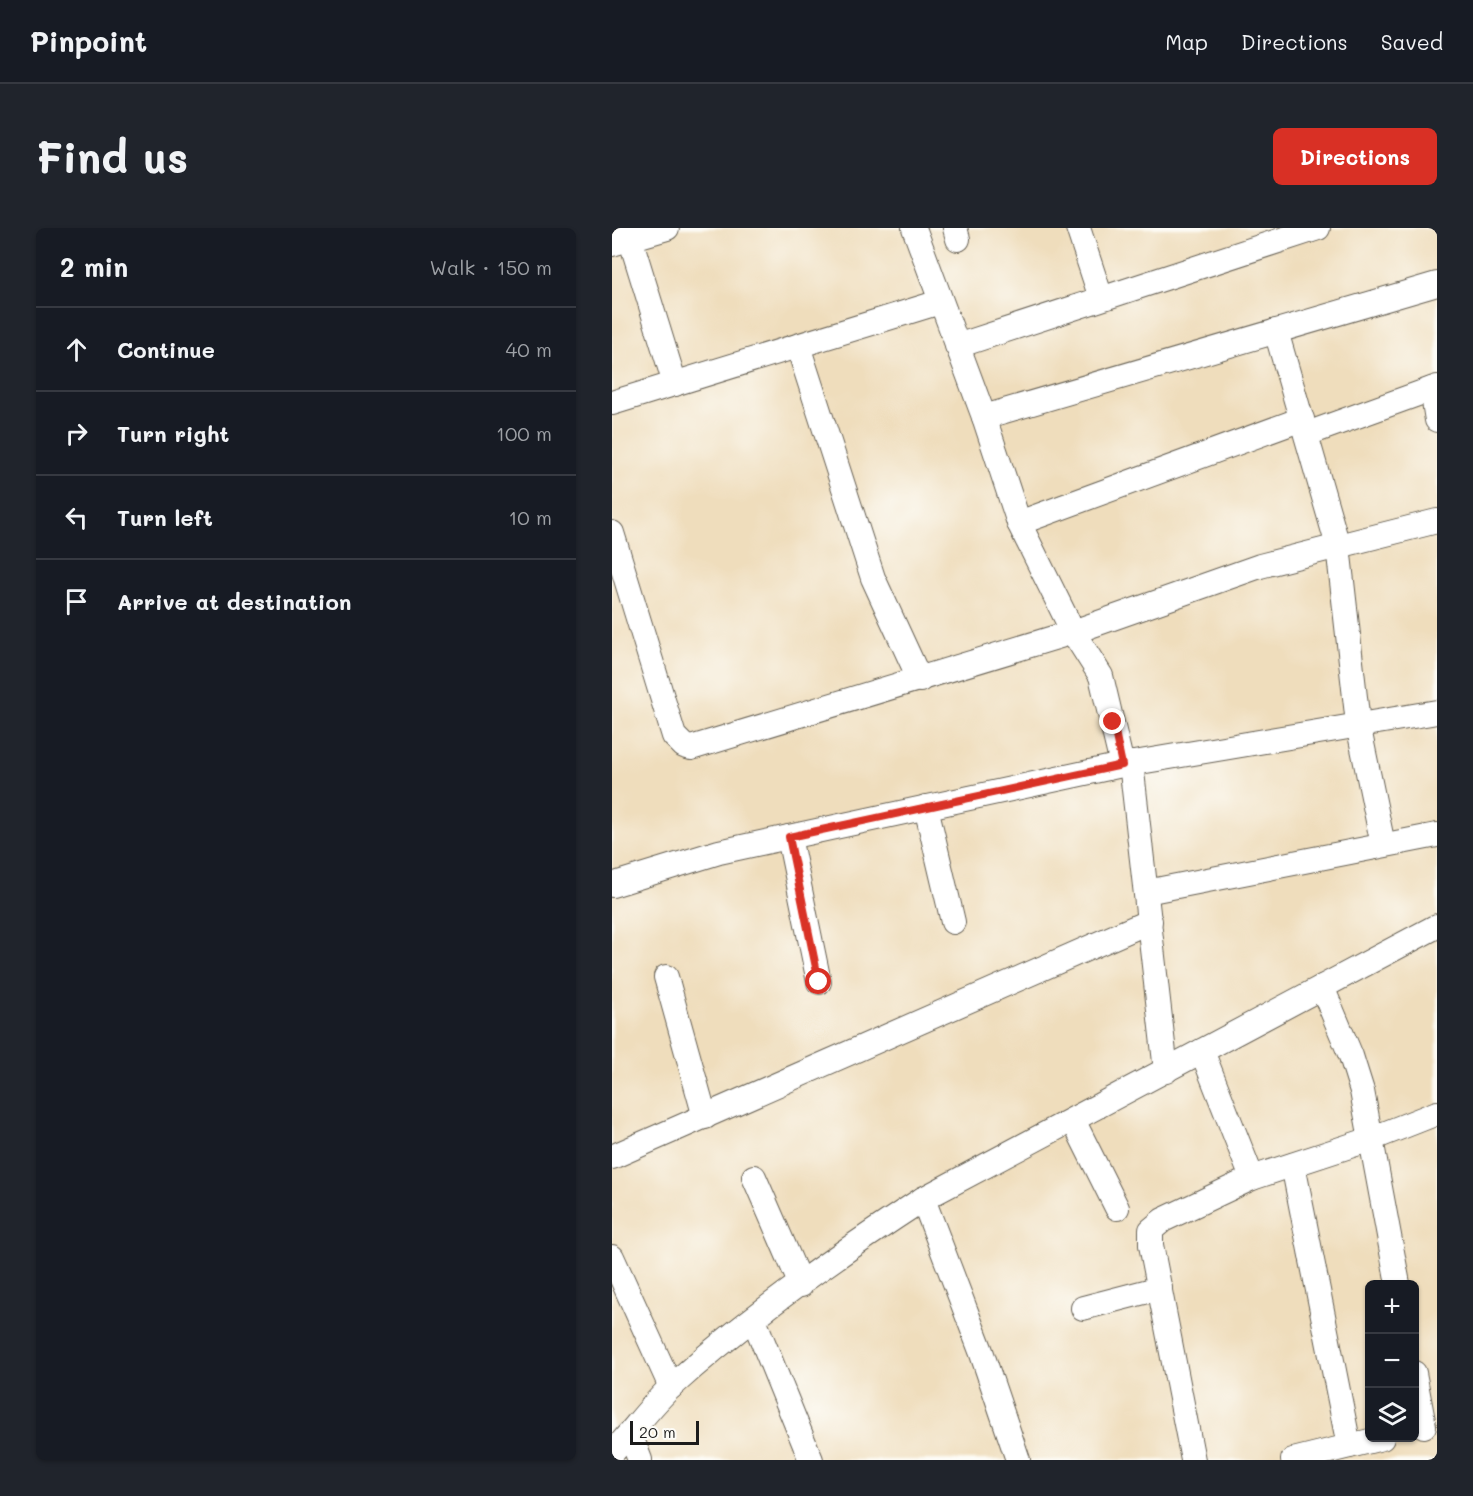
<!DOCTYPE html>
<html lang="en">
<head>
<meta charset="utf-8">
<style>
  body { margin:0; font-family:Mali,sans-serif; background:#20242c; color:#f1f3f6 }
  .controls { position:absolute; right:18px; bottom:18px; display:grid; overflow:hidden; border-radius:9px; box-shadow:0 2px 4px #0004 }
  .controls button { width:54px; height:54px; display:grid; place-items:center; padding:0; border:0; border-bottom:2px solid #363941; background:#171b24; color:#f1f3f6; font:30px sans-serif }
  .scale { position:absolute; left:18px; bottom:15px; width:69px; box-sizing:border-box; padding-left:6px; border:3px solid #1c1c1c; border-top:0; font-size:16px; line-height:21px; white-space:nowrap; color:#1c1c1c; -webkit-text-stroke:4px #fdfcf7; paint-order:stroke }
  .stop { position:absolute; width:18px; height:18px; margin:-14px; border:4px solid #d93025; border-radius:50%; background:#fff }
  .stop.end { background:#d93025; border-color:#fff; box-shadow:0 2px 6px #0008 }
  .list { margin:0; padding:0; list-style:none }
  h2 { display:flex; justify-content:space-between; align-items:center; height:78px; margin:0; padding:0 24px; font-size:26px }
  h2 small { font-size:20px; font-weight:400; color:#9ea1a6 }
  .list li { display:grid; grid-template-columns:39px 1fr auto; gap:18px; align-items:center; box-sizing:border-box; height:84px; padding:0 24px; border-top:2px solid #363941 }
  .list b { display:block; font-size:22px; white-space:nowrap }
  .list em { font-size:20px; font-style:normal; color:#9ea1a6 }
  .icon { flex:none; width:33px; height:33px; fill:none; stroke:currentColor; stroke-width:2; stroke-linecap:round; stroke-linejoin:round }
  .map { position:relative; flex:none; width:825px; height:1232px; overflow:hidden; border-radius:9px }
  header { display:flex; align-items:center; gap:36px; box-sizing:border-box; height:84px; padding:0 30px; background:#171b24; border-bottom:2px solid #363941 }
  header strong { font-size:28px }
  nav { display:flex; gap:33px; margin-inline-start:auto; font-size:21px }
  .intro { display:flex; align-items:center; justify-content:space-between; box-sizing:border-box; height:144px; padding:0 36px }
  h1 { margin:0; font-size:42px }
  .button { padding:15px 27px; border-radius:9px; background:#d93025; color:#fff; font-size:21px; font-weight:700 }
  main { display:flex; gap:36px; padding:0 36px }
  aside { flex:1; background:#171b24; border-radius:9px; box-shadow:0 2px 4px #0004 }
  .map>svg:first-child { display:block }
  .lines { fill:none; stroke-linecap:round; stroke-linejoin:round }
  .minor-casing { stroke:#666054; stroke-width:26 }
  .minor { stroke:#fff; stroke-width:24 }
  .route { stroke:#d93025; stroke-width:8 }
</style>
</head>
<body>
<header>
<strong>Pinpoint</strong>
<nav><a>Map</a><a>Directions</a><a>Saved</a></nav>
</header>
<div class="intro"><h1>Find us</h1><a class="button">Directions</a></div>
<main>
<aside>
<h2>2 min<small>Walk · 150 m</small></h2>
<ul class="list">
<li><svg class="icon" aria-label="ahead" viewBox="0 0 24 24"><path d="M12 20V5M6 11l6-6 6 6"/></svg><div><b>Continue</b></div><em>40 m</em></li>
<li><svg class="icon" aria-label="right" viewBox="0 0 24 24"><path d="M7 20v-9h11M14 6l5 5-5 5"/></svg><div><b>Turn right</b></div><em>100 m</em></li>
<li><svg class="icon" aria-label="left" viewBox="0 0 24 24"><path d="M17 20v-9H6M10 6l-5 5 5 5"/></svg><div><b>Turn left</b></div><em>10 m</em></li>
<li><svg class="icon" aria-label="arrive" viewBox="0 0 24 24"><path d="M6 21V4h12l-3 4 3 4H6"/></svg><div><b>Arrive at destination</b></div></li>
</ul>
</aside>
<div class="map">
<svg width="825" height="1232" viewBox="0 0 825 1232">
  <rect width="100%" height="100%" fill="#fdfcf7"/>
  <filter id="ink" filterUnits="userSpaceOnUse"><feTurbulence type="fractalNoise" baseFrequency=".0167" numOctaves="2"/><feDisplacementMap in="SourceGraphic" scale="12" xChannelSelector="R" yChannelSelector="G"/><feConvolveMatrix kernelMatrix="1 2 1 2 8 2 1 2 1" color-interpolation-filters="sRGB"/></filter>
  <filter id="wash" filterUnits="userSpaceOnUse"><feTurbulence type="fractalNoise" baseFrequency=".008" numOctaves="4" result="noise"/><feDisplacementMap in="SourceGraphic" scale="24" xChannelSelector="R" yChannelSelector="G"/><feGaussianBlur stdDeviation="1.35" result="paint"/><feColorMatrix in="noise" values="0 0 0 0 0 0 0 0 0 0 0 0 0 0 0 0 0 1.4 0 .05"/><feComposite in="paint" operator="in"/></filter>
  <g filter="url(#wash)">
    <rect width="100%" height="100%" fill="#efddbc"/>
  </g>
  <g filter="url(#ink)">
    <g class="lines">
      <g class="minor-casing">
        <g id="minor">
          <polyline points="15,0 63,156"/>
          <polyline points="302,0 372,189 407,295 461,404 489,448 510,537"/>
          <polyline points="343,0 346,11"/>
          <polyline points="466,0 489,70"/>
          <polyline points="0,16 55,0"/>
          <polyline points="664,103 726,318 746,496 771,617"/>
          <polyline points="186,118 261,350 308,452"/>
          <polyline points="345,118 706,0"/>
          <polyline points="820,161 825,192"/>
          <polyline points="0,175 328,74"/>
          <polyline points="372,189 825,56"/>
          <polyline points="695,206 825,159"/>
          <polyline points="407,295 690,191"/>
          <polyline points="0,305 62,508 72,518 79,520 461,404 648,338 825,293"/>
          <polyline points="519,535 554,843"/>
          <polyline points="314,579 341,694"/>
          <polyline points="177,609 207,754"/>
          <polyline points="0,657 107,624 510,537 825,484"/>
          <polyline points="534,664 825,607"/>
          <polyline points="54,749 93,889"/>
          <polyline points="710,759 739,828 750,863 786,1056"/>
          <polyline points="590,823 640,950"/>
          <polyline points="461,892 505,980"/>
          <polyline points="0,929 538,693"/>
          <polyline points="681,937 737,1218"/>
          <polyline points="142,949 189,1057"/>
          <polyline points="311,971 369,1123 406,1232"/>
          <polyline points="0,1029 59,1159"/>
          <polyline points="471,1080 548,1060"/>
          <polyline points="142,1092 199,1232"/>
          <polyline points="802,1145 812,1198"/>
          <polyline points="18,1206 28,1232"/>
          <path d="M0,1225C21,1203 39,1177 61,1157C135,1090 228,1025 311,971L825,698"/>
          <polyline points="581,1232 539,1017 539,1002 551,992 640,950 759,911 825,885"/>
          <polyline points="681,1232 770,1210"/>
        </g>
      </g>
      <use href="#minor" class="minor"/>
    </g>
  </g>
  <g class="lines" filter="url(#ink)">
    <polyline class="route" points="207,754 177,609 510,537 501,494"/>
  </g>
</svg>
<div class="controls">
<button>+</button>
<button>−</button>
<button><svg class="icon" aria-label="layers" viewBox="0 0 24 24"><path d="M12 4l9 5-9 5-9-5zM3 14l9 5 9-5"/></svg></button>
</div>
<div class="scale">20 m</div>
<div class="stop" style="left:207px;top:754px"></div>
<div class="stop end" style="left:501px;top:494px"></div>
</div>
</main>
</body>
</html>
